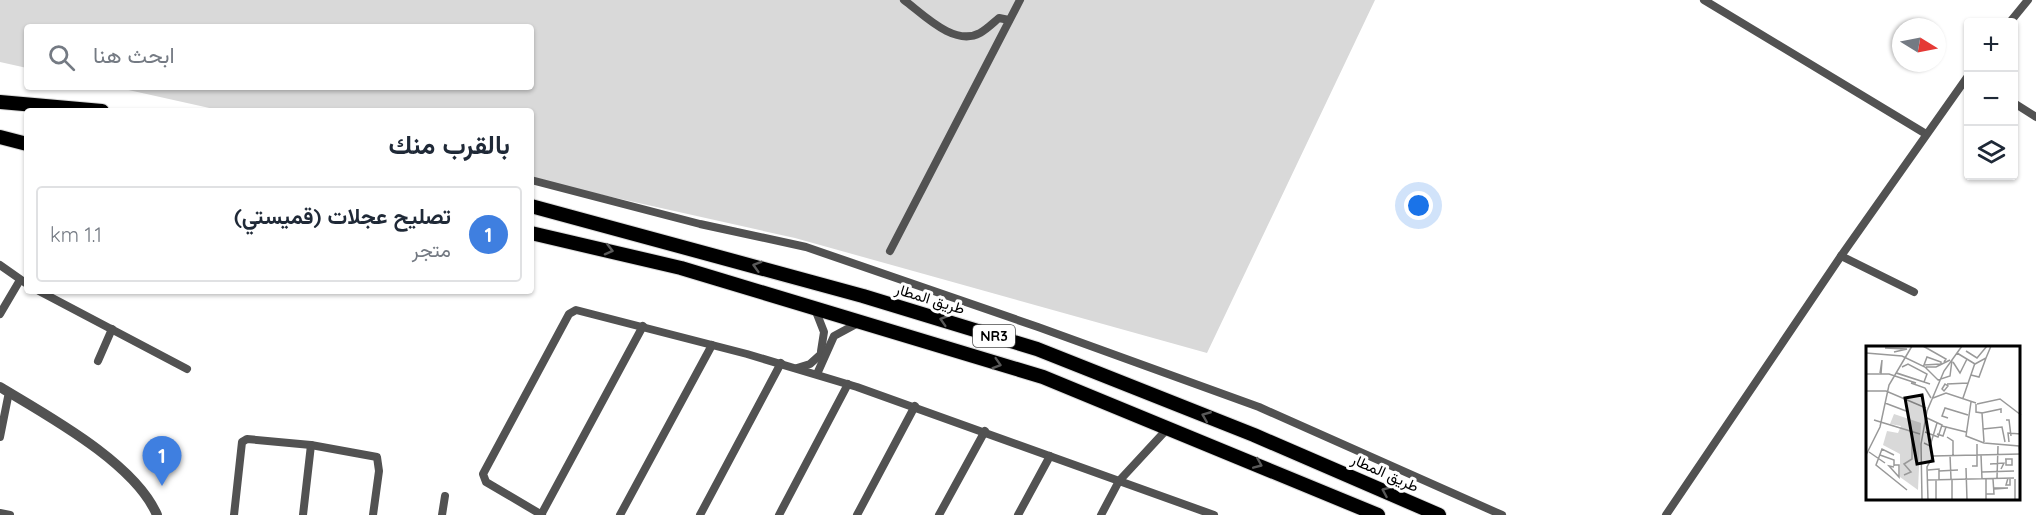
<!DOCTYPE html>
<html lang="ar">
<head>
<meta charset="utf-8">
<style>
  body { margin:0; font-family:Quicksand,Vazirmatn,sans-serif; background:#f6f6f7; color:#1f2937; direction:rtl }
  .controls { position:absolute; right:18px; top:18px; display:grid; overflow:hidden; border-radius:6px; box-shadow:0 2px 4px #0004 }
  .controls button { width:54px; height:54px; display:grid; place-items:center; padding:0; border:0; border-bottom:2px solid #e0e1e3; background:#fff; color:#1f2937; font:30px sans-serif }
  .compass { position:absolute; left:1892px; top:18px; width:54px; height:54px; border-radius:50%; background:#fff; box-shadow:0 2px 4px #0004; rotate:100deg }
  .you { position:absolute; left:1419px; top:206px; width:21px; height:21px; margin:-15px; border:4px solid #fff; border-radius:50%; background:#1a73e8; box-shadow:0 0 0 9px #1a73e833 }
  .badge { display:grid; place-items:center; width:39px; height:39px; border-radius:50%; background:#2563eb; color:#fff; font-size:20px; font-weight:700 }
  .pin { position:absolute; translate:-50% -50px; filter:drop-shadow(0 2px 3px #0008) }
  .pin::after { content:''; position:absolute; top:32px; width:21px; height:18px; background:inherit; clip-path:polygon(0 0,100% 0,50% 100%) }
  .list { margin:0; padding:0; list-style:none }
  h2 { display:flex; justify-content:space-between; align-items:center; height:78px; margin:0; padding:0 24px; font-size:26px }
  h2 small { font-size:20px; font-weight:400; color:#747a83 }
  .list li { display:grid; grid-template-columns:39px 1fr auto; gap:18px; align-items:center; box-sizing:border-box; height:96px; margin:0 12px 12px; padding:0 12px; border:2px solid #e0e1e3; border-radius:6px }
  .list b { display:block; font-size:22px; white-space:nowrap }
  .list p { margin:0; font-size:20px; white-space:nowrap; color:#747a83 }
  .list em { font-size:20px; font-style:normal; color:#747a83 }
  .icon { flex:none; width:33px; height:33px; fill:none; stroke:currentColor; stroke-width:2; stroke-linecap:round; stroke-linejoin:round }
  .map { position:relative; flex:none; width:2036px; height:515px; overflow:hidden; direction:ltr }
  .search { position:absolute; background:#fff; box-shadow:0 2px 4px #0004; left:24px; top:24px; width:510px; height:66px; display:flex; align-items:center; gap:15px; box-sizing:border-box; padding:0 21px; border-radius:6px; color:#747a83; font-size:22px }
  .panel { position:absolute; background:#fff; box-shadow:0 2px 4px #0004; left:24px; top:108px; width:510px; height:186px; border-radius:6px; direction:rtl }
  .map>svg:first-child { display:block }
  .green { fill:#d9d9d9 }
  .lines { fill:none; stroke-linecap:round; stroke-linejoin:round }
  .trunk-casing { stroke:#dbdbdb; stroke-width:16 }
  .minor { stroke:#525252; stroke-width:8 }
  .tertiary { stroke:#525252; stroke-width:10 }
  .trunk { stroke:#000; stroke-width:14 }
  .oneway { stroke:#595959 }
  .labels { text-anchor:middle; stroke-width:6; stroke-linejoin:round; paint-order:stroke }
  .shield { fill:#fff; stroke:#4c4c4c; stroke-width:1.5 }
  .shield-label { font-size:14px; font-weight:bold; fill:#000 }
  .street-label { font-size:15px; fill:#000; stroke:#fff }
  .inset-road { fill:none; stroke:#999; stroke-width:1.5 }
  .view { fill:#000; fill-opacity:0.15; stroke:#000; stroke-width:3 }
  .inset-edge { fill:none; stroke:#000; stroke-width:3 }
</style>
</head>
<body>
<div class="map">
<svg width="2036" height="515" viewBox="0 0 2036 515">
  <rect width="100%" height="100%" fill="#fff"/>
  <polygon class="green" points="0,0 1375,0 1207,353 795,238 531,179 531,111 223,111 115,87 531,87 531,27 27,27 27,68 0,62"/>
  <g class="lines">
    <g class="trunk-casing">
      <g id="trunk">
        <polyline points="0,102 102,111"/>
        <polyline points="0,137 27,144"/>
        <polyline points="531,206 863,296 1037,349 1254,435 1439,515"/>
        <polyline points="531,233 681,268 1043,377 1378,515"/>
      </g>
    </g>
    <g class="minor">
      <path d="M904,0C923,14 954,47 980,33C987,29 993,23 999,18L1009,20"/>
      <polyline points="1704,0 1926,134"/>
      <polyline points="2010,22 2028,0"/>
      <polyline points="2014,103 2036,117"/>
      <polyline points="531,180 700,224 806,247 1038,327 1259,407 1502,515"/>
      <polyline points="890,251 1020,0"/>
      <polyline points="1841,256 1914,292"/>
      <polyline points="0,265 27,284"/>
      <polyline points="39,291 187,369"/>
      <polyline points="815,309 824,332 821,351"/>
      <polyline points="0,314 20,280"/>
      <polyline points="98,361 112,329"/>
      <polyline points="797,368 810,364 820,355"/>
      <polyline points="817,374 834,336 860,322"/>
      <polyline points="0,437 9,392"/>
      <polyline points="0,513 10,515"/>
      <polyline points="234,515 242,442 247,439 311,445 377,457 379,471 373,515"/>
      <polyline points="303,515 311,445"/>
      <polyline points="442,515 445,496"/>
      <polyline points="541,515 643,326"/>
      <polyline points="542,515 486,482 483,474 569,314 576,310 747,354 857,387 1214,515"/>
      <polyline points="620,515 712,345"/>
      <polyline points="700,515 781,363"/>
      <polyline points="779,515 848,384"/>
      <polyline points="857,515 915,406"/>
      <polyline points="939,515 985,431"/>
      <polyline points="1018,515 1050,456"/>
      <polyline points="1101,515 1119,481 1169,427"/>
      <polyline points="1666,515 1841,256 1968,76"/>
    </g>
    <path class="tertiary" d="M0,387C48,416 135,463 157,515"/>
    <use href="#trunk" class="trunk"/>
  </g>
  <defs><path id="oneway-chevron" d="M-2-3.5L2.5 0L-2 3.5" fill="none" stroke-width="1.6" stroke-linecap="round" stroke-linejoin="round" transform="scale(1.5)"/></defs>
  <g class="oneway">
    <use href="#oneway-chevron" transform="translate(609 250) rotate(14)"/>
    <use href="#oneway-chevron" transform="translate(757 266) rotate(-164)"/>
    <use href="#oneway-chevron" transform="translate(944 320) rotate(-163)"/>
    <use href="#oneway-chevron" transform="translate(997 364) rotate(17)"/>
    <use href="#oneway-chevron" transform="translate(1206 416) rotate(-158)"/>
    <use href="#oneway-chevron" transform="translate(1258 464) rotate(23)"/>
    <use href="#oneway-chevron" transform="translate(1386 491) rotate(-156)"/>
  </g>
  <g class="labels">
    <rect class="shield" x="973" y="325" width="42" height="22" rx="4.5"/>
    <g class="shield-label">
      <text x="994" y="341">NR3</text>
    </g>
    <g class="street-label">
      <text transform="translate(930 299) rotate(17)" y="5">طريق المطار</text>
      <text transform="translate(1385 473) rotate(24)" y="5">طريق المطار</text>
    </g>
  </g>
  <g transform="translate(1866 346)">
    <rect width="154" height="154" fill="#fff"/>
    <path d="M28,68L55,77L52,144L34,131V108L17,99L21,85L32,87L35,80L24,78Z" fill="#d9d9d9"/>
    <path class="inset-road" d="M57,0L80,13L78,16M19,2L41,3L28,6M100,5L111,12L121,0M0,7L36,10L59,21L72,34L84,30L86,14M91,7L109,18M61,11L75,16V18L58,19ZM87,16L94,27L101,13M109,18L120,12L125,0M36,21L42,18L61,28L58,36M60,21H70L84,14M14,27L16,14L15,28M30,27H31L64,38L58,36ZM0,28H23L50,37M105,29L113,31L120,12M45,37L59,42L65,52M79,38L82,40L78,45L76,43ZM81,38L102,37M0,45H20L60,62M67,52L80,47L110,57M97,52L109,17M105,56L100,90L118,97M19,57L40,65M110,58V66L116,67L118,96M111,58L134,53L155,69M116,67L135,63V67M82,72L76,70L79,62L102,69M8,74L54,88M140,74H143L145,90M80,81L100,86M117,83L136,81L139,96M59,86L72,91L76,79L61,72M71,88L77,90L80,81L76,80M81,91L87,95V109M143,96L142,87L155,88M58,97L64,100L71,77M118,97L153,100L154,108M3,106L19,117M0,109L14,81L23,39L46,0M14,109L28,114V120M28,109L16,103L10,119L41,144M84,109L85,133M115,109L116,133M139,113H146V119H140V113M124,118L138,117L135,123M28,119H33V131L23,120L28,121M106,120H111V98M100,122L101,154M62,124L73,123V134M73,125L92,124M116,126L148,125M38,129L45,126L38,118L46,113V85M131,132L132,100M142,132L140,139H144V132M86,133V154M120,133V154M149,133V154M62,134L148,132M70,134V154M128,142H142L128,143M120,148H128L127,133M56,154L55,98L61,65L78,25L96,0M62,154L61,121L67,110L155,108"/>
    <path class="view" d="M56,49L67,115L51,118L39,52Z"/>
    <rect width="154" height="154" class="inset-edge"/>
  </g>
</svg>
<div class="controls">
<button>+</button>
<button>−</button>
<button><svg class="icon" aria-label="layers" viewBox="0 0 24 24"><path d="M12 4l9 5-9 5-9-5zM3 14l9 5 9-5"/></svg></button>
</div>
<svg class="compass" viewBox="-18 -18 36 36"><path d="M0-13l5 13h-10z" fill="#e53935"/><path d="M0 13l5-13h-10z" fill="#747a83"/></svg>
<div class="you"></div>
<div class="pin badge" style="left:162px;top:486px;background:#3f7fe0">1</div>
<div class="search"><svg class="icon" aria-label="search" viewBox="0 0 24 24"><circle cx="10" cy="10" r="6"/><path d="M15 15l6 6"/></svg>ابحث هنا</div>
<section class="panel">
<h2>بالقرب منك<small></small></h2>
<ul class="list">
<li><span class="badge" style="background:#3f7fe0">1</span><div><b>تصليح عجلات (قميستي)</b><p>متجر</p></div><em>1.1 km</em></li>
</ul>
</section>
</div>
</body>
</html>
